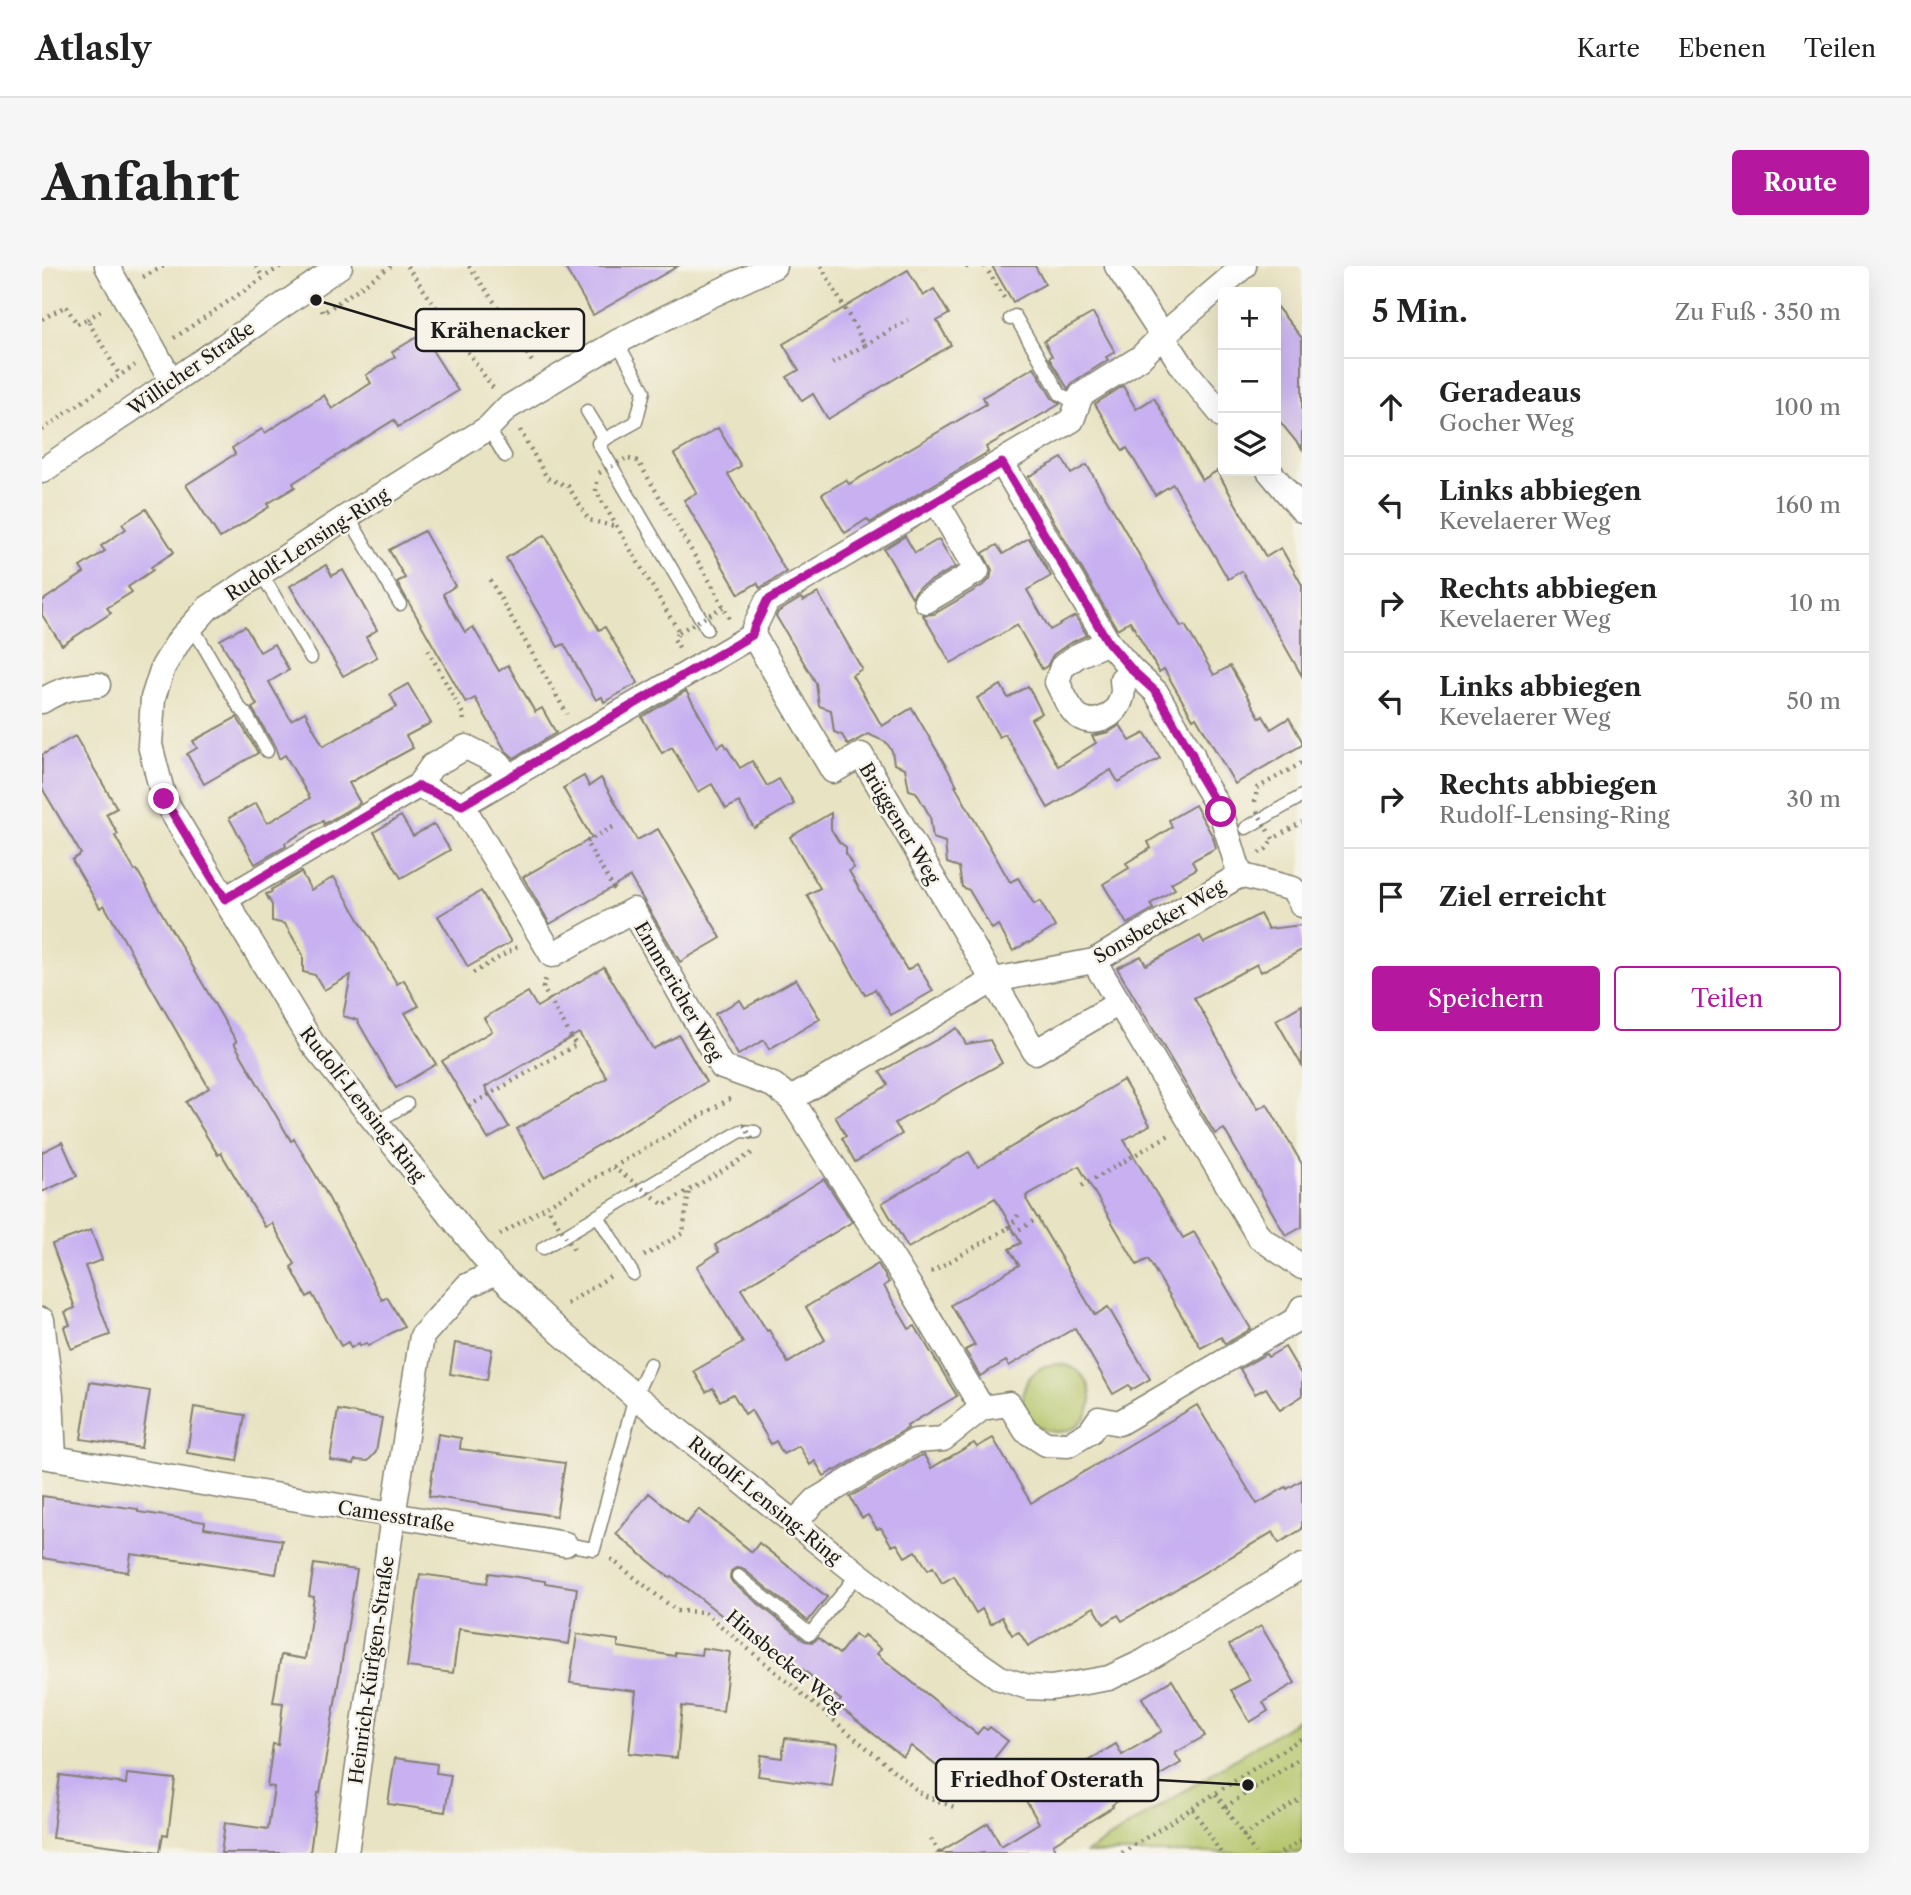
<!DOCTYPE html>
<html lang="de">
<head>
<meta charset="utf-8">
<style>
  body { margin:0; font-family:"Libre Caslon Text",serif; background:#f6f6f6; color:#222 }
  .controls { position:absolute; right:21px; top:21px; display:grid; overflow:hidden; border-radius:7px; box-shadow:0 7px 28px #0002 }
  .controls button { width:63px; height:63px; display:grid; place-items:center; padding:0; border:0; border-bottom:2px solid #e0e0e0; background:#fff; color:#222; font:35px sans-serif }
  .stop { position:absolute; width:21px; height:21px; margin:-16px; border:5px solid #b5179e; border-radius:50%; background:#fff }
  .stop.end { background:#b5179e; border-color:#fff; box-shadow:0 2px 7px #0008 }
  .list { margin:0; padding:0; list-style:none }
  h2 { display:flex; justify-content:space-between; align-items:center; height:91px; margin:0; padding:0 28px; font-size:30px }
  h2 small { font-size:23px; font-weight:400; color:#767676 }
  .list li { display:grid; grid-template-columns:46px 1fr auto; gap:21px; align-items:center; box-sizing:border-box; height:98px; padding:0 28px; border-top:2px solid #e0e0e0 }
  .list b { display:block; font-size:26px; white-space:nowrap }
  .list p { margin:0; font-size:23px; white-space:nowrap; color:#767676 }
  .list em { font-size:23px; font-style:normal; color:#767676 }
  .actions { display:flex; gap:14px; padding:21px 28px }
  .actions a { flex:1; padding:16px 0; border:2px solid #b5179e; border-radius:7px; text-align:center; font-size:24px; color:#b5179e }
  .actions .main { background:#b5179e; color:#fff }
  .icon { flex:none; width:38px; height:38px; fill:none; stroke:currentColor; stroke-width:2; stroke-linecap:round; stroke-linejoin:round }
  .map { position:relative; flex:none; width:1260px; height:1587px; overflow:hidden; border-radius:7px }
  header { display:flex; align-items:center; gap:42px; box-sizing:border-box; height:98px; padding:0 35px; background:#fff; border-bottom:2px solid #e0e0e0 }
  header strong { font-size:33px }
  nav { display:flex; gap:38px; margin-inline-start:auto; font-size:24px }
  .intro { display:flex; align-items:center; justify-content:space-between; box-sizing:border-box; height:168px; padding:0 42px }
  h1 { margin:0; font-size:49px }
  .button { padding:18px 32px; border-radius:7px; background:#b5179e; color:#fff; font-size:24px; font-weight:700 }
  main { display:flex; gap:42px; padding:0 42px }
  aside { flex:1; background:#fff; border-radius:7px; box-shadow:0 7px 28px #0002 }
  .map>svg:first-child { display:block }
  .green { fill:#b3c569; stroke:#687042; stroke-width:2 }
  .building { fill:#c8b0f1 }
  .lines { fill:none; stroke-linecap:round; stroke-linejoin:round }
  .lane-casing { stroke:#82806f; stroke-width:15 }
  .street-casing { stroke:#82806f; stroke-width:27 }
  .path { stroke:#82806f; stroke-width:4.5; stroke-dasharray:2 5; stroke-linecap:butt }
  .lane { stroke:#fff; stroke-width:12 }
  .street { stroke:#fff; stroke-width:24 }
  .path-bridge { stroke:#82806f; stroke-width:4.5; stroke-dasharray:2 5; stroke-linecap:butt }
  .route { stroke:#b5179e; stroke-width:9 }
  .labels { text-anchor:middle; stroke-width:5; stroke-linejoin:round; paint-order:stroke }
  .street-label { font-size:19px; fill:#1c1c1c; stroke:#f7f3e8 }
  .leader { fill:none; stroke:#1c1c1c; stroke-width:2.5 }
  .callout-dot { fill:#1c1c1c; stroke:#f7f3e8; stroke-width:2.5 }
  .callout { fill:#f7f3e8; stroke:#1c1c1c; stroke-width:2.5 }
  .callout-label { font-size:21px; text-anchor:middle; font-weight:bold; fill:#1c1c1c }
</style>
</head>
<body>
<header>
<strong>Atlasly</strong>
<nav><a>Karte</a><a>Ebenen</a><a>Teilen</a></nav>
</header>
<div class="intro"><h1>Anfahrt</h1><a class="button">Route</a></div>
<main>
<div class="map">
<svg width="1260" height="1587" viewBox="0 0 1260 1587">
  <rect width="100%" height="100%" fill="#f7f3e8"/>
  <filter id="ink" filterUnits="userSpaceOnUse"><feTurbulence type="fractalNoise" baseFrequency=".0143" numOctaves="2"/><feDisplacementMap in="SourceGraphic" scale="14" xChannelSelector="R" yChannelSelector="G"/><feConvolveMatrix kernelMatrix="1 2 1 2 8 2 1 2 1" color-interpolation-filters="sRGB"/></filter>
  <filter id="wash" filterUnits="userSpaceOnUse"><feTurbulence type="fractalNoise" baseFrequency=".00686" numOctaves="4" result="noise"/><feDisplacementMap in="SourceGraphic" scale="28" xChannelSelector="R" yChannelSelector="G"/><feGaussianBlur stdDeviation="1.57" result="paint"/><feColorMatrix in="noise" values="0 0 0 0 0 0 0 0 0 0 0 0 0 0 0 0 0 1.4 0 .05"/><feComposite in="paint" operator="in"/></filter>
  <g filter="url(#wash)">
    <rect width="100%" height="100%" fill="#e8e3c2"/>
    <g class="green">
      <circle cx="1015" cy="1132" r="34"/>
      <polygon points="1260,1451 1260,1587 1044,1587"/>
    </g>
    <g id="blocks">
      <g class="building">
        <polygon points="522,0 636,0 551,49"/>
        <polygon points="950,0 993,0 1003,18 971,36"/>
        <polygon points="866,4 881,30 892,23 907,48 895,55 909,79 786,153 771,128 760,135 745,111 757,104 741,78"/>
        <polygon points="1234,40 1260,72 1260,183 1234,151"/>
        <polygon points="1051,47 1073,86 1064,91 1066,94 1031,116 1026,123 1007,92 1010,90 1002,75"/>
        <polygon points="380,68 416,125 356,161 352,154 251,217 253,221 225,238 227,241 178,272 144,219 193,188 190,182 220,163 223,167 282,129 290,143 329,117 324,109 353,91 350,86"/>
        <polygon points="992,101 1010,132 1018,138 944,181 946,186 828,257 825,253 803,267 780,228 804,214 807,218 944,138 941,131"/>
        <polygon points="1081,120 1094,143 1112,132 1160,214 1175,205 1224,291 1239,282 1260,319 1260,410 1200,305 1186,313 1131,218 1113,229 1085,182 1081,185 1053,138"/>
        <polygon points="676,162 699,200 686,208 744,306 718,322 715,317 697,328 642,234 655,227 632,188"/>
        <polygon points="1020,192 1029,208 1045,199 1139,361 1143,359 1172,409 1188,400 1218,452 1221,450 1229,463 1247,452 1260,475 1260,479 1193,518 1154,451 1151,453 1122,403 1117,406 1088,355 1075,363 986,211"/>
        <polygon points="104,243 132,286 109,301 111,304 86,321 90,326 65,342 69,347 20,379 0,349 0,335 42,307 38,301 63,285 59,280 84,263 80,258"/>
        <polygon points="382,265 413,320 401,328 423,366 431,361 457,405 466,399 493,446 500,442 514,467 472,492 463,484 433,432 424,437 355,316 363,312 347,284"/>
        <polygon points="503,269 557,364 563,361 596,417 562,436 560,431 554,434 522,378 516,381 464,292"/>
        <polygon points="863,270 873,287 897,273 913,301 876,322 870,331 842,283"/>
        <polygon points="987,272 1009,310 985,324 1008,364 1033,350 1045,369 1026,378 1011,389 1005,400 1000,403 975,359 909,397 881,349 892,348 943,318 948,313 950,304 941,287 955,279 961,288"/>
        <polygon points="284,299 290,310 301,304 335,364 324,371 335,391 301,410 248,320"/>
        <polygon points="776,327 820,403 810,409 840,460 870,442 915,519 913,520 968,616 976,612 992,638 998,635 1013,661 987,677 986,676 971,685 956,659 950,663 927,624 920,621 917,601 905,597 903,576 891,572 888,550 874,526 867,524 863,502 852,498 850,485 844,476 826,468 806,479 800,469 792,466 789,444 777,440 774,417 734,350 736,346 759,332 761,335"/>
        <polygon points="203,360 218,386 232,378 247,404 227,416 249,454 263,446 281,480 355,441 348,428 366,418 389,457 364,470 371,482 307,517 318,537 282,558 281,555 243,577 244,580 213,598 187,552 214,537 225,557 268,532 243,489 237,493 233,481 210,442 215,439 178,374"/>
        <polygon points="959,419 966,432 986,420 1000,447 989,453 1016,500 1054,477 1050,470 1067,466 1078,459 1088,475 1103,467 1118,492 1076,516 1069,504 1006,542 963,468 957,471 935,432"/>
        <polygon points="644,425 676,481 682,477 698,502 710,495 725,520 737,513 752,538 712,562 697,536 684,543 670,518 656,526 630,481 620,487 600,451"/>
        <polygon points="195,451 216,487 162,518 145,488 155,482 151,475"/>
        <polygon points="33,470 75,542 64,548 76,568 73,570 93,605 95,604 184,758 195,776 192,777 249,875 252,873 283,925 340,1034 345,1031 362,1060 326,1080 324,1077 318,1080 317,1077 309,1082 306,1076 299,1080 270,1028 265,1031 249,1001 253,998 230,957 223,961 179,887 176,889 144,836 167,822 62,639 58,642 30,594 39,588 0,522 0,489"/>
        <polygon points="542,510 547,520 559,512 595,574 616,563 679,672 638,696 588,611 508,658 481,611 550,572 521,522"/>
        <polygon points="1153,539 1171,571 1174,582 1150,595 1154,603 1129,617 1133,623 1108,638 1111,643 1085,658 1061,618 1087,602 1084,597 1109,582 1106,576 1130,561 1127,554"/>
        <polygon points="789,547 789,563 797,576 804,581 804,588 812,602 807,605 865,704 875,698 891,725 849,749 833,723 823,729 765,629 778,622 748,571"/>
        <polygon points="359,550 371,570 392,558 408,584 359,612 332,566"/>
        <polygon points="259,606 269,624 292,611 355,718 362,714 377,740 363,747 394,798 354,822 315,754 301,750 309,709 282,724 273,709 261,706 261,689 243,658 230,655 230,639 224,628 230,626 229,624"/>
        <polygon points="439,625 469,676 426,701 396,650"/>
        <polygon points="1218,648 1226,663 1260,659 1260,684 1219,706 1215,698 1152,732 1216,843 1225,838 1260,898 1260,961 1244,970 1182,863 1173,868 1075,702 1099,690 1104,699 1158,670 1162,677"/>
        <polygon points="562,701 611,783 637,769 664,816 502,911 475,863 565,812 537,767 443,821 467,861 446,873 400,795 450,765 442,752 486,726 495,741"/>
        <polygon points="754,713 778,753 727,783 722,774 696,789 673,748 698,734 703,742"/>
        <polygon points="1260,739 1260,800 1234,754"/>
        <polygon points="915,762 924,778 948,774 960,797 853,857 860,868 813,896 800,872 804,870 793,850 846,819 838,806"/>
        <polygon points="1081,814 1108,859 1082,874 1141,972 1152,966 1209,1063 1183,1078 1179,1071 1159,1082 1106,993 1095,999 1037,900 984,930 985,932 984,933 1053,1049 1066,1041 1108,1113 1089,1124 1087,1119 1071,1128 1033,1062 967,1100 964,1095 938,1110 923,1084 933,1079 909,1039 977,999 967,983 979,977 953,932 866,982 840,937 927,886 936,901"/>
        <polygon points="20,876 35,910 0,926 0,886"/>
        <polygon points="782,913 810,956 699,1023 725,1065 727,1064 746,1097 783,1074 764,1041 836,998 847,1016 842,1020 867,1063 873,1060 915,1130 865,1160 866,1162 793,1205 792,1204 782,1210 773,1195 768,1199 757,1180 741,1188 734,1175 729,1178 709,1144 703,1148 691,1128 678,1135 671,1122 664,1126 652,1105 701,1077 655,1000 677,986 673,979"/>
        <polygon points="49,964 60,994 43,1000 68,1069 29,1083 22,1061 28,1059 23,1046 33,1042 10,978"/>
        <polygon points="413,1077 450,1083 445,1114 408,1108"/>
        <polygon points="1243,1081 1260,1110 1260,1130 1238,1144 1224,1122 1213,1128 1198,1103 1224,1088 1226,1091"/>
        <polygon points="48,1116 108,1125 99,1182 39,1173"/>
        <polygon points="1155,1139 1215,1238 1244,1221 1245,1223 1260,1214 1260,1263 1237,1277 1231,1266 1080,1355 1076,1349 1062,1358 1052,1341 986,1380 977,1366 970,1369 960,1351 949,1358 940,1343 934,1347 912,1310 900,1317 891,1301 886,1304 874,1285 863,1291 855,1278 850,1280 839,1262 835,1263 826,1249 820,1252 808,1231 878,1190 882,1189 889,1202 932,1177 935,1181 951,1172 989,1237"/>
        <polygon points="152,1141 203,1149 195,1195 145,1187"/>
        <polygon points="296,1144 340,1152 334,1186 326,1195 313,1194 312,1198 288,1194"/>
        <polygon points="396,1168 419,1172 418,1183 523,1197 514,1250 387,1230"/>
        <polygon points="607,1227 645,1258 657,1243 710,1286 717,1277 785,1331 766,1355 701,1303 694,1302 689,1305 688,1312 691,1317 763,1375 771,1376 776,1372 797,1388 813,1368 819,1373 822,1369 839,1383 835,1388 935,1468 941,1461 945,1464 948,1461 966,1475 934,1515 918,1502 910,1512 869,1480 861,1491 795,1439 799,1434 741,1388 736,1394 630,1310 628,1312 574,1268"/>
        <polygon points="0,1230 96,1243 96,1246 163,1256 162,1262 240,1274 234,1308 157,1296 157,1297 89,1288 86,1306 0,1292"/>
        <polygon points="272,1298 315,1304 278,1527 276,1527 268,1587 179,1587 183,1557 226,1563 232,1521 225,1520 231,1478 236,1479 241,1437 231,1436 239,1389 263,1393 272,1331 267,1330"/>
        <polygon points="447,1307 503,1315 503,1317 535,1322 527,1378 417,1363 411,1407 365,1401 378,1308 445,1317"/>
        <polygon points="1219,1360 1253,1417 1221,1436 1226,1445 1208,1456 1189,1424 1208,1414 1187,1379"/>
        <polygon points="535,1368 576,1374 576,1381 633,1390 633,1386 659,1389 660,1382 688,1386 681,1445 640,1440 635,1492 587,1487 594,1425 528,1417"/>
        <polygon points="1130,1414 1163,1470 1133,1487 1139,1497 1099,1520 1070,1539 1071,1541 1011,1578 1016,1587 896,1587 946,1557 959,1580 997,1557 983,1533 1074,1478 1080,1489 1120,1465 1100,1432"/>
        <polygon points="743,1472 796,1478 790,1520 716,1510 719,1489 740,1492"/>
        <polygon points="353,1492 395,1498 394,1507 409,1509 403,1546 346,1538"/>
        <polygon points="85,1508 133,1513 126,1569 121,1568 118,1586 10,1572 18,1509 84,1518"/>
      </g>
    </g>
  </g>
  <g filter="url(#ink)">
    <use href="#blocks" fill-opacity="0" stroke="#82806f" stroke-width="2"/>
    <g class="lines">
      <g class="lane-casing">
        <g id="lane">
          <polyline points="968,53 973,50 1018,128 1035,138"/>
          <polyline points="575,76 602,125 594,156 556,177 665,363"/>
          <polyline points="545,145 563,174"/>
          <polyline points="446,162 463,190"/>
          <polyline points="306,250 358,338"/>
          <polyline points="219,307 269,392"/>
          <polyline points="150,360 197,441 204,448 225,485"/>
          <polyline points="1204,562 1260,530"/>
          <polyline points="334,856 365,838"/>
          <polyline points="556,950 591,1008"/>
          <polyline points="501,982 699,865 713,866"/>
          <polyline points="523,1278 552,1283 593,1130 608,1098"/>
          <polyline points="696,1310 768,1368 816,1308"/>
        </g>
      </g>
      <g class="street-casing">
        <g id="street">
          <polyline points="65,0 130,116"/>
          <polyline points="732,0 661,33 575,76 465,142 446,162 306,250 166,342 138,373 121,401 111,432 108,479 122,533 270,777 454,1006 519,1067 593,1130 816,1308 882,1359 958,1412 986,1421 1009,1422 1067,1412 1101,1396 1260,1300"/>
          <polyline points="1075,0 1143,104 1181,150"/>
          <polyline points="960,197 1066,376 1090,404 1114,426 1150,488 1157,509 1179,546 1198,609"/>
          <polyline points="0,205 298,0"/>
          <polyline points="1227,205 1260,244"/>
          <polyline points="884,335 935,305 894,235"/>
          <polyline points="711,369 791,505 819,489 993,786 1077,737"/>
          <path d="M1066,376L1035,390L1020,401L1015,416C1021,427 1026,442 1036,450C1052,462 1076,450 1080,430C1082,425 1080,418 1080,413L1090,404"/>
          <path d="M0,435C18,423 35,420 56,419"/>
          <polyline points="376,520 390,500 424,481 458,498 466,512"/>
          <polyline points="420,539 510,689 591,644 680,801 731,819 749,833 867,1019 940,1142"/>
          <polyline points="1198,609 1251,623 1260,639"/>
          <polyline points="183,633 376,520 420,539 711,369 712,362 725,335 1030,154 1039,129 1098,92 1120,70 1202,0"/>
          <polyline points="1052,695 1217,971 1260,1001"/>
          <polyline points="749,833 952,714 1052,695 1198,609"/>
          <polyline points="0,1054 9,1130 12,1192"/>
          <polyline points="0,1190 523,1278"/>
          <polyline points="753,1256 774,1234 873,1175 901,1173 940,1142 967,1138 984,1165 1004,1178 1026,1179 1048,1166 1057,1153 1077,1157 1255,1053 1260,1042"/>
          <polyline points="304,1587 351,1250 380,1070 425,1020 454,1006"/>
        </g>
      </g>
      <g class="path">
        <polyline points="214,0 221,12"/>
        <polyline points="365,0 451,122"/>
        <polyline points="427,0 462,50 492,99"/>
        <polyline points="779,0 823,79 787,99"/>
        <polyline points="924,0 925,1 927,0"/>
        <polyline points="943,0 964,35"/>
        <polyline points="101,11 122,0"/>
        <polyline points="280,44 281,47 349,0"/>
        <polyline points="0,53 24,40 35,58 45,53 78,110"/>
        <polyline points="45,53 62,43"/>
        <polyline points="132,72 239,0"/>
        <polyline points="823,79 866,54"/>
        <polyline points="0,164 93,99"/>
        <polyline points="478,164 505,212 526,220 547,254 574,261"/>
        <polyline points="587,193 596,195 673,324 688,354"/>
        <polyline points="555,216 554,225 637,366 632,373 638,383"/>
        <polyline points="448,314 525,448"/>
        <polyline points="386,384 421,448 422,456"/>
        <polyline points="1213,536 1215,522 1260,497"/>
        <polyline points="571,561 544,576 573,625"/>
        <polyline points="1230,571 1231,573 1260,556"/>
        <polyline points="1217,587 1224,583 1231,573"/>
        <polyline points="431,707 475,681"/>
        <polyline points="427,840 534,779 501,722 504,712"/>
        <polyline points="571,901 583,910"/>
        <polyline points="1040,920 1127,869"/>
        <polyline points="618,936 622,939 710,887"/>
        <polyline points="512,952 505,940 691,831"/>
        <polyline points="967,961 967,959 973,955 978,945"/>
        <polyline points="458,969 505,940"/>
        <polyline points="602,990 641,967 647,924"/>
        <polyline points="889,1006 968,961 971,967 1000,950"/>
        <polyline points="525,1038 570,1009"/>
        <polyline points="569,1293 635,1345 662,1346 881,1529 912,1541"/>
        <polyline points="1174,1528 1213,1587"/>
        <polyline points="1183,1541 1260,1491"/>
        <polyline points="1151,1543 1179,1587"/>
        <polyline points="1201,1570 1260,1532"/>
        <polyline points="889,1573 898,1587"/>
        <polyline points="1080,1587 1260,1472"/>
        <polyline points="1239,1587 1260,1574"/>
      </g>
      <use href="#lane" class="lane"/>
      <use href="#street" class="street"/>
      <g class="path-bridge">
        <polyline points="557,207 583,193"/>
        <polyline points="637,366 681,341"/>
        <polyline points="1215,545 1227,567"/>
        <polyline points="702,859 712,876"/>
        <polyline points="583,910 616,934"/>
        <polyline points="512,952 532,984"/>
      </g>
    </g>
  </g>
  <g class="lines" filter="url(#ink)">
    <polyline class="route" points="122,533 183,633 376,520 420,539 710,369 712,362 725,335 960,197 1066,376 1090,404 1114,426 1150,488 1157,509 1179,546"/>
  </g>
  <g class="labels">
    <g class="street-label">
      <text transform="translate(149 102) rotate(-35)" y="7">Willicher Straße</text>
      <text transform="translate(265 278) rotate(-33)" y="7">Rudolf-Lensing-Ring</text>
      <text transform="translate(858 557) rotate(59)" y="7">Brüggener Weg</text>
      <text transform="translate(1117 655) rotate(-30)" y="7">Sonsbecker Weg</text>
      <text transform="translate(637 725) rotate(60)" y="7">Emmericher Weg</text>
      <text transform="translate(321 838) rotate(52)" y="7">Rudolf-Lensing-Ring</text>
      <text transform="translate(723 1234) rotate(39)" y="7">Rudolf-Lensing-Ring</text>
      <text transform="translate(354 1250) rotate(9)" y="7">Camesstraße</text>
      <text transform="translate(743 1395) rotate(40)" y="7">Hinsbecker Weg</text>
      <text transform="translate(329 1404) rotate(-82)" y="7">Heinrich-Kürfgen-Straße</text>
    </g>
  </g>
  <path class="leader" d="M274 34L374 64M1206 1519L1116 1514"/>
  <g class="callout-dot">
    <circle cx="274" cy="34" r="7"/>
    <circle cx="1206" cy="1519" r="7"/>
  </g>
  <g class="callout">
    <rect x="374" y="43" width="168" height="42" rx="7"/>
    <rect x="894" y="1493" width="222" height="42" rx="7"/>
  </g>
  <g class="callout-label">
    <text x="458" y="72">Krähenacker</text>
    <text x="1005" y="1521">Friedhof Osterath</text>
  </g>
</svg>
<div class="controls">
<button>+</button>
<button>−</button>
<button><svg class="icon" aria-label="layers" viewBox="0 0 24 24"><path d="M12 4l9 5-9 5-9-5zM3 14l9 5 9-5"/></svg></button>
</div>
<div class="stop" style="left:1179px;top:546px"></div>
<div class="stop end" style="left:122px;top:533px"></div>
</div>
<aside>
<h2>5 Min.<small>Zu Fuß · 350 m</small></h2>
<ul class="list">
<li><svg class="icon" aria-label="ahead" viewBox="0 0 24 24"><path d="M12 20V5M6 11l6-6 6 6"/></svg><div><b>Geradeaus</b><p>Gocher Weg</p></div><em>100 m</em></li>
<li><svg class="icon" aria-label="left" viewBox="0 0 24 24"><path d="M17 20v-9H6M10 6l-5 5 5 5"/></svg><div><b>Links abbiegen</b><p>Kevelaerer Weg</p></div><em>160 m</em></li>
<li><svg class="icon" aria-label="right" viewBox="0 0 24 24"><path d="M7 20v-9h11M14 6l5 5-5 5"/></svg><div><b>Rechts abbiegen</b><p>Kevelaerer Weg</p></div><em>10 m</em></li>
<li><svg class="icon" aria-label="left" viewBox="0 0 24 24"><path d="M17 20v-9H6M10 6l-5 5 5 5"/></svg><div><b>Links abbiegen</b><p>Kevelaerer Weg</p></div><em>50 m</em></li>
<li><svg class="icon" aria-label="right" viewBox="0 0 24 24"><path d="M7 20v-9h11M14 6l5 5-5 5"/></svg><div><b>Rechts abbiegen</b><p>Rudolf-Lensing-Ring</p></div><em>30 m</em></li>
<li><svg class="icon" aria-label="arrive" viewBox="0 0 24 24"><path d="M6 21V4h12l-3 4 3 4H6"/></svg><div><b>Ziel erreicht</b></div></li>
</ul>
<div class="actions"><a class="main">Speichern</a><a>Teilen</a></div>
</aside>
</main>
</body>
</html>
